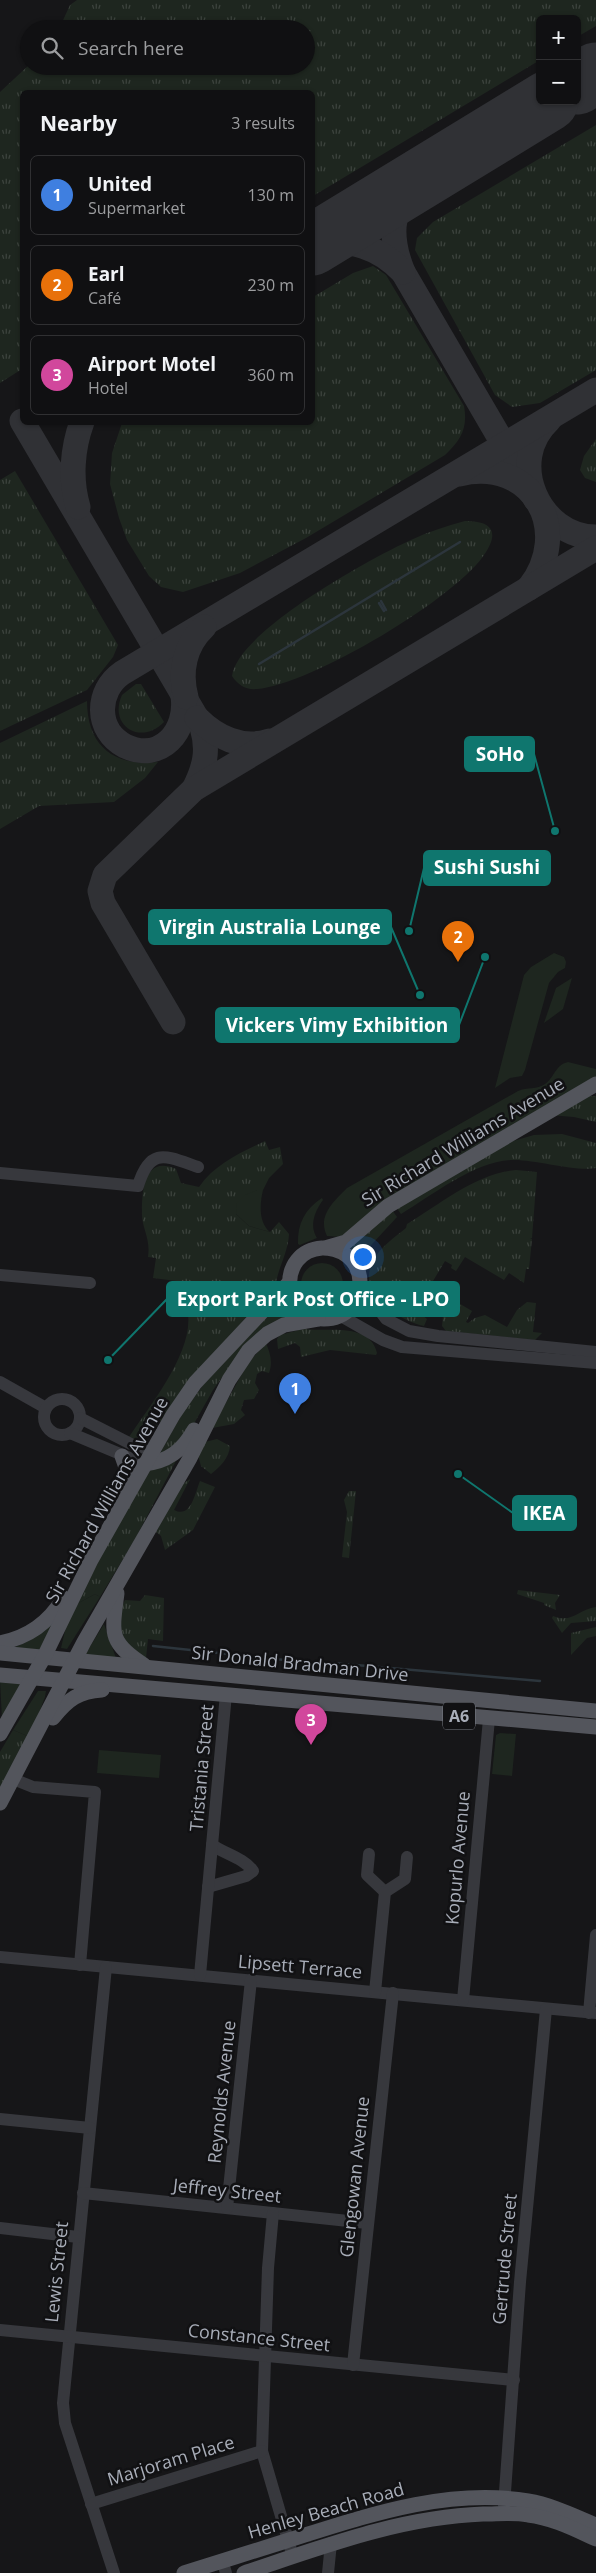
<!DOCTYPE html>
<html lang="en">
<head>
<meta charset="utf-8">
<style>
  body { margin:0; font-family:"Open Sans",sans-serif; background:#19191b; color:#f1f3f6 }
  .controls { position:absolute; right:15px; top:15px; display:grid; overflow:hidden; border-radius:8px; box-shadow:0 1px 4px #0004 }
  .controls button { width:45px; height:45px; display:grid; place-items:center; padding:0; border:0; border-bottom:1px solid #303032; background:#101012; color:#f1f3f6; font:25px sans-serif }
  .you { position:absolute; left:362px; top:1256px; width:18px; height:18px; margin:-12px; border:4px solid #fff; border-radius:50%; background:#1a73e8; box-shadow:0 0 0 8px #1a73e833 }
  .badge { display:grid; place-items:center; width:32px; height:32px; border-radius:50%; background:#d93025; color:#fff; font-size:16px; font-weight:700 }
  .pin { position:absolute; translate:-50% -41px; filter:drop-shadow(0 1px 2px #0008) }
  .pin::after { content:''; position:absolute; top:26px; width:18px; height:15px; background:inherit; clip-path:polygon(0 0,100% 0,50% 100%) }
  .list { margin:0; padding:0; list-style:none }
  h2 { display:flex; justify-content:space-between; align-items:center; height:65px; margin:0; padding:0 20px; font-size:21px }
  h2 small { font-size:16px; font-weight:400; color:#9c9d9f }
  .list li { display:grid; grid-template-columns:32px 1fr auto; gap:15px; align-items:center; box-sizing:border-box; height:80px; margin:0 10px 10px; padding:0 10px; border:1px solid #303032; border-radius:8px }
  .list b { display:block; font-size:19px; white-space:nowrap }
  .list p { margin:0; font-size:16px; white-space:nowrap; color:#9c9d9f }
  .list em { font-size:16px; font-style:normal; color:#9c9d9f }
  .icon { flex:none; width:28px; height:28px; fill:none; stroke:currentColor; stroke-width:2; stroke-linecap:round; stroke-linejoin:round }
  .map { position:relative; flex:none; width:596px; height:2573px; overflow:hidden }
  .search { position:absolute; background:#101012; box-shadow:0 1px 4px #0004; left:20px; top:20px; width:295px; height:55px; display:flex; align-items:center; gap:12px; box-sizing:border-box; padding:0 18px; border-radius:28px; color:#9c9d9f; font-size:19px }
  .panel { position:absolute; background:#101012; box-shadow:0 1px 4px #0004; left:20px; top:90px; width:295px; height:335px; border-radius:8px }
  .map>svg:first-child { display:block }
  .grass { fill:url(#grass-tufts) }
  .green { fill:#1e261f }
  .lines { fill:none; stroke-linecap:round; stroke-linejoin:round }
  .stream { stroke:#2c353c; stroke-width:2.5 }
  .taxiway { stroke:#303135; stroke-width:25 }
  .runway { stroke:#303135; stroke-width:61 }
  .minor { stroke:#37383d; stroke-width:12 }
  .major { stroke:#53555c; stroke-width:15 }
  .labels { text-anchor:middle; stroke-width:5; stroke-linejoin:round; paint-order:stroke }
  .shield { fill:#111113; stroke:#7b7e86; stroke-width:1 }
  .shield-label { font-size:16px; font-weight:bold; fill:#a8adb8 }
  .street-label { font-size:18px; fill:#a8adb8; stroke:#111113 }
  .leader { fill:none; stroke:#0f766e; stroke-width:2 }
  .callout-dot { fill:#0f766e; stroke:#111113; stroke-width:2 }
  .callout { fill:#0f766e; stroke:#0f766e; stroke-width:2 }
  .callout-label { font-size:19px; text-anchor:middle; font-weight:bold; fill:#fff }
</style>
</head>
<body>
<div class="map">
<svg width="596" height="2573" viewBox="0 0 596 2573">
  <defs>
    <pattern id="grass-tufts" width="24" height="20" patternUnits="userSpaceOnUse" patternTransform="scale(1.25)"><rect width="24" height="20" fill="#1e261f"/><path d="M3 7l-1-3M5 7V3M7 7l1-3M15 17l-1-3M17 17v-4M19 17l1-3" fill="none" stroke="#3c433d"/></pattern>
  </defs>
  <rect width="100%" height="100%" fill="#161618"/>
  <g class="grass">
    <polygon points="77,0 596,0 596,26 577,37 577,19 540,19 540,60 313,196 312,92 22,92 22,369 0,383 0,92 29,65 306,66 306,29 59,29 70,5"/>
    <polygon points="596,125 596,370 540,403 512,407 495,395 415,250 417,238 433,222"/>
    <path d="M373,266L386,275L464,406C468,428 461,440 445,455L306,538L240,573L183,592L161,587L149,576L127,540L119,518L110,484L112,453L122,423L312,422L313,297L353,273Z"/>
    <polygon points="596,439 596,482 585,478 580,470 584,456"/>
    <polygon points="15,471 118,645 113,657 87,690 0,731 0,480"/>
    <path d="M465,521C487,521 501,528 486,552C459,597 310,685 257,689C246,690 238,685 232,676C237,632 371,558 411,540C428,532 446,526 465,521Z"/>
    <path d="M136,684H141L164,722C141,746 108,726 122,695Z"/>
    <path d="M87,701C87,746 114,767 158,762L145,778L114,802L39,806L0,829V743Z"/>
    <polygon points="586,1096 596,1096 596,1122 574,1117 550,1115"/>
    <path d="M562,1134L596,1143V1168C577,1172 537,1160 515,1160C477,1159 433,1195 401,1214L396,1207L506,1143L534,1135Z"/>
    <path d="M265,1141L269,1150L280,1147L283,1164L269,1178L263,1190H257L236,1214L249,1226L270,1232L279,1222L289,1234C288,1254 277,1269 275,1289L149,1435L137,1440L129,1437C150,1405 193,1353 188,1314C187,1303 181,1291 177,1281L153,1278L156,1258L148,1257C151,1237 141,1228 142,1211C142,1189 145,1155 176,1169L181,1183L199,1187C215,1164 240,1153 265,1141Z"/>
    <path d="M516,1170L537,1172L532,1238H530L532,1239L529,1269H526L524,1283L509,1273L504,1280L465,1257L456,1271L451,1268L452,1265L445,1261L427,1291L418,1292L412,1302L418,1306V1312L427,1319L424,1326C398,1320 356,1293 373,1261C380,1247 395,1237 406,1228L407,1224C440,1204 477,1173 516,1170Z"/>
    <polygon points="392,1210 397,1217 360,1257 350,1248"/>
    <polygon points="445,1295 472,1311 466,1322 468,1323 475,1318 485,1315 507,1327 517,1310 527,1302 536,1303 533,1332 542,1333 535,1340 446,1331 442,1326 443,1316 431,1307 432,1300 440,1304"/>
    <polygon points="278,1304 289,1319 237,1356 213,1390 187,1436 158,1457 183,1412 216,1368"/>
    <path d="M303,1329C329,1332 370,1322 377,1353L376,1355L330,1350L301,1357L300,1347L295,1343L278,1349L277,1339L280,1335Z"/>
    <path d="M266,1343C270,1353 273,1362 269,1373L262,1371L257,1374L255,1383L259,1390L254,1399L244,1400L241,1410L245,1415L234,1424L212,1428L248,1363Z"/>
    <path d="M217,1439L230,1446C229,1458 220,1467 211,1474L201,1466L198,1455L205,1442Z"/>
    <polygon points="177,1459 134,1541 100,1597 95,1594 75,1605 146,1467"/>
    <path d="M190,1479L174,1510C191,1519 195,1493 200,1481L215,1487L193,1530L165,1550L161,1536L156,1532L181,1485Z"/>
    <polygon points="349,1491 356,1491 349,1558 342,1557 347,1512 344,1500"/>
    <polygon points="518,1590 560,1595 555,1603 556,1610 544,1605 544,1603 517,1594"/>
    <polygon points="145,1595 164,1598 163,1641 148,1639 146,1658 124,1643 118,1614 125,1600 140,1601"/>
    <path d="M596,1607V1621L571,1623L562,1633L552,1618L553,1616C572,1624 579,1609 596,1607Z"/>
    <polygon points="596,1627 596,1636 587,1638 571,1655 571,1633"/>
    <polygon points="13,1730 30,1737 0,1792 0,1752"/>
  </g>
  <g class="green">
    <polygon points="554,953 564,957 566,962 565,968 558,972 549,983 525,1070 522,1076 510,1078 495,1088 524,975 531,967"/>
    <polygon points="572,978 563,1009 544,1023 556,988"/>
    <path d="M568,1062L596,1069V1077C509,1127 420,1174 341,1237L327,1236C317,1216 334,1201 347,1188L518,1091C527,1087 537,1090 545,1084C555,1077 555,1065 568,1062Z"/>
    <path d="M257,1190H263C260,1203 258,1222 270,1232L249,1226L236,1214L237,1203L245,1195Z"/>
    <path d="M322,1198L323,1200C315,1211 309,1225 317,1238L300,1245L298,1244C297,1224 305,1209 322,1198Z"/>
    <circle cx="322" cy="1284" r="21"/>
    <polygon points="95,1594 100,1597 67,1649 61,1648 67,1622 75,1605"/>
    <polygon points="55,1620 39,1654 13,1648 28,1641"/>
    <polygon points="104,1624 117,1661 83,1658"/>
    <polygon points="0,1680 23,1681 2,1721"/>
    <polygon points="38,1691 46,1691 45,1697 30,1737 13,1730"/>
    <polygon points="500,1733 516,1734 512,1776 492,1774 496,1735"/>
    <polygon points="99,1750 161,1755 159,1778 97,1773"/>
  </g>
  <g class="lines">
    <g class="stream">
      <polyline points="381,601 386,610"/>
      <polyline points="379,603 384,611"/>
      <polyline points="259,664 460,542"/>
      <polyline points="153,1646 323,1664 333,1663 540,1681"/>
    </g>
    <g class="taxiway">
      <path d="M413,183C389,211 390,240 403,272L536,500"/>
      <path d="M316,243C351,239 378,246 403,272"/>
      <path d="M549,420C505,461 539,537 596,537"/>
      <path d="M22,421L202,727C209,750 205,767 194,789"/>
      <path d="M459,474C532,456 574,530 529,588"/>
      <path d="M78,507C70,480 72,449 82,422"/>
      <path d="M183,696C188,731 161,763 125,746C95,730 96,691 122,673L596,390"/>
      <path d="M186,697C179,671 185,645 204,627"/>
      <path d="M197,718C216,737 242,750 269,741"/>
      <polyline points="173,1022 103,903 100,891 105,875 194,789 596,548"/>
    </g>
    <g class="runway">
      <polyline points="577,84 596,73"/>
      <polyline points="312,245 548,101"/>
    </g>
    <g class="minor">
      <path d="M0,1173L138,1186C150,1146 166,1156 198,1167"/>
      <polyline points="0,1275 90,1283"/>
      <polyline points="361,1286 386,1319 409,1331 438,1336 596,1352"/>
      <polyline points="341,1316 383,1340 402,1347 596,1363"/>
      <polyline points="0,1382 46,1408"/>
      <circle cx="62" cy="1417" r="18"/>
      <polyline points="80,1418 135,1446 152,1449"/>
      <polyline points="70,1433 144,1464"/>
      <polyline points="13,1779 33,1787 95,1792 80,1965"/>
      <polyline points="369,1854 367,1875 385,1892"/>
      <path d="M208,1887L246,1876L253,1871C244,1858 225,1854 212,1845"/>
      <polyline points="0,1957 596,2013"/>
      <polyline points="106,1967 63,2403 65,2423 114,2573"/>
      <polyline points="200,1975 226,1694"/>
      <polyline points="375,1992 385,1892 405,1879 407,1857"/>
      <polyline points="463,2000 489,1719"/>
      <polyline points="589,2013 596,1935"/>
      <polyline points="0,2119 90,2128"/>
      <polyline points="83,2193 367,2223"/>
      <polyline points="227,2208 251,1980"/>
      <polyline points="273,2213 268,2268 262,2451 293,2557"/>
      <polyline points="0,2228 78,2237"/>
      <polyline points="0,2330 514,2380"/>
      <polyline points="353,2365 393,1993"/>
      <polyline points="91,2504 262,2451"/>
      <polyline points="504,2506 520,2282 546,2009"/>
      <polyline points="222,2560 226,2573"/>
      <polyline points="328,2573 331,2543"/>
    </g>
    <g class="major">
      <path d="M322,1248C277,1251 280,1319 324,1319C369,1319 374,1253 327,1248"/>
      <polyline points="325,1248 346,1242 388,1206 596,1084"/>
      <polyline points="122,1456 128,1473 125,1490"/>
      <path d="M144,1464C168,1462 183,1450 194,1430"/>
      <path d="M117,1593C112,1633 108,1642 144,1665"/>
      <path d="M0,1643C29,1637 48,1623 64,1598"/>
      <polyline points="0,1653 596,1711"/>
      <polyline points="0,1675 596,1727"/>
      <path d="M53,1718C67,1700 79,1691 102,1690"/>
      <polyline points="0,1734 44,1657 91,1560 173,1415 195,1383 288,1284"/>
      <polyline points="0,1803 84,1642 190,1458 229,1380 249,1350 267,1334 284,1325 318,1319"/>
      <path d="M184,2573C218,2562 252,2552 286,2541C363,2517 446,2487 528,2501C552,2505 574,2516 596,2525"/>
      <path d="M244,2573C322,2547 400,2517 483,2514C498,2514 514,2512 528,2515C553,2518 574,2529 596,2539"/>
    </g>
  </g>
  <g class="labels">
    <rect class="shield" x="443" y="1702.5" width="32" height="27" rx="4"/>
    <g class="shield-label">
      <text x="459" y="1722">A6</text>
    </g>
    <g class="street-label">
      <text transform="translate(463 1142) rotate(-31)" y="6">Sir Richard Williams Avenue</text>
      <text transform="translate(107 1500) rotate(-61)" y="6">Sir Richard Williams Avenue</text>
      <text transform="translate(300 1664) rotate(6)" y="6">Sir Donald Bradman Drive</text>
      <text transform="translate(202 1768) rotate(-85)" y="6">Tristania Street</text>
      <text transform="translate(458 1858) rotate(-85)" y="6">Kopurlo Avenue</text>
      <text transform="translate(300 1967) rotate(5)" y="6">Lipsett Terrace</text>
      <text transform="translate(222 2092) rotate(-84)" y="6">Reynolds Avenue</text>
      <text transform="translate(355 2177) rotate(-84)" y="6">Glengowan Avenue</text>
      <text transform="translate(227 2191) rotate(6)" y="6">Jeffrey Street</text>
      <text transform="translate(505 2259) rotate(-85)" y="6">Gertrude Street</text>
      <text transform="translate(57 2272) rotate(-84)" y="6">Lewis Street</text>
      <text transform="translate(259 2338) rotate(6)" y="6">Constance Street</text>
      <text transform="translate(171 2461) rotate(-17)" y="6">Marjoram Place</text>
      <text transform="translate(326 2511) rotate(-16)" y="6">Henley Beach Road</text>
    </g>
  </g>
  <path class="leader" d="M555 831L534 754M409 931L424 868M420 995L391 927M485 957L459 1025M108 1360L167 1299M458 1474L513 1513"/>
  <g class="callout-dot">
    <circle cx="555" cy="831" r="5"/>
    <circle cx="409" cy="931" r="5"/>
    <circle cx="420" cy="995" r="5"/>
    <circle cx="485" cy="957" r="5"/>
    <circle cx="108" cy="1360" r="5"/>
    <circle cx="458" cy="1474" r="5"/>
  </g>
  <g class="callout">
    <rect x="465" y="737" width="69" height="34" rx="5"/>
    <rect x="424" y="851" width="126" height="34" rx="5"/>
    <rect x="149" y="910" width="242" height="34" rx="5"/>
    <rect x="216" y="1008" width="243" height="34" rx="5"/>
    <rect x="167" y="1282" width="292" height="34" rx="5"/>
    <rect x="513" y="1496" width="63" height="34" rx="5"/>
  </g>
  <g class="callout-label">
    <text x="500" y="761">SoHo</text>
    <text x="487" y="874">Sushi Sushi</text>
    <text x="270" y="934">Virgin Australia Lounge</text>
    <text x="337" y="1032">Vickers Vimy Exhibition</text>
    <text x="313" y="1306">Export Park Post Office - LPO</text>
    <text x="544" y="1520">IKEA</text>
  </g>
</svg>
<div class="controls">
<button>+</button>
<button>−</button>
</div>
<div class="you"></div>
<div class="pin badge" style="left:295px;top:1414px;background:#3f7fe0">1</div>
<div class="pin badge" style="left:458px;top:962px;background:#e8710a">2</div>
<div class="pin badge" style="left:311px;top:1745px;background:#d1479c">3</div>
<div class="search"><svg class="icon" aria-label="search" viewBox="0 0 24 24"><circle cx="10" cy="10" r="6"/><path d="M15 15l6 6"/></svg>Search here</div>
<section class="panel">
<h2>Nearby<small>3 results</small></h2>
<ul class="list">
<li><span class="badge" style="background:#3f7fe0">1</span><div><b>United</b><p>Supermarket</p></div><em>130 m</em></li>
<li><span class="badge" style="background:#e8710a">2</span><div><b>Earl</b><p>Café</p></div><em>230 m</em></li>
<li><span class="badge" style="background:#d1479c">3</span><div><b>Airport Motel</b><p>Hotel</p></div><em>360 m</em></li>
</ul>
</section>
</div>
</body>
</html>
